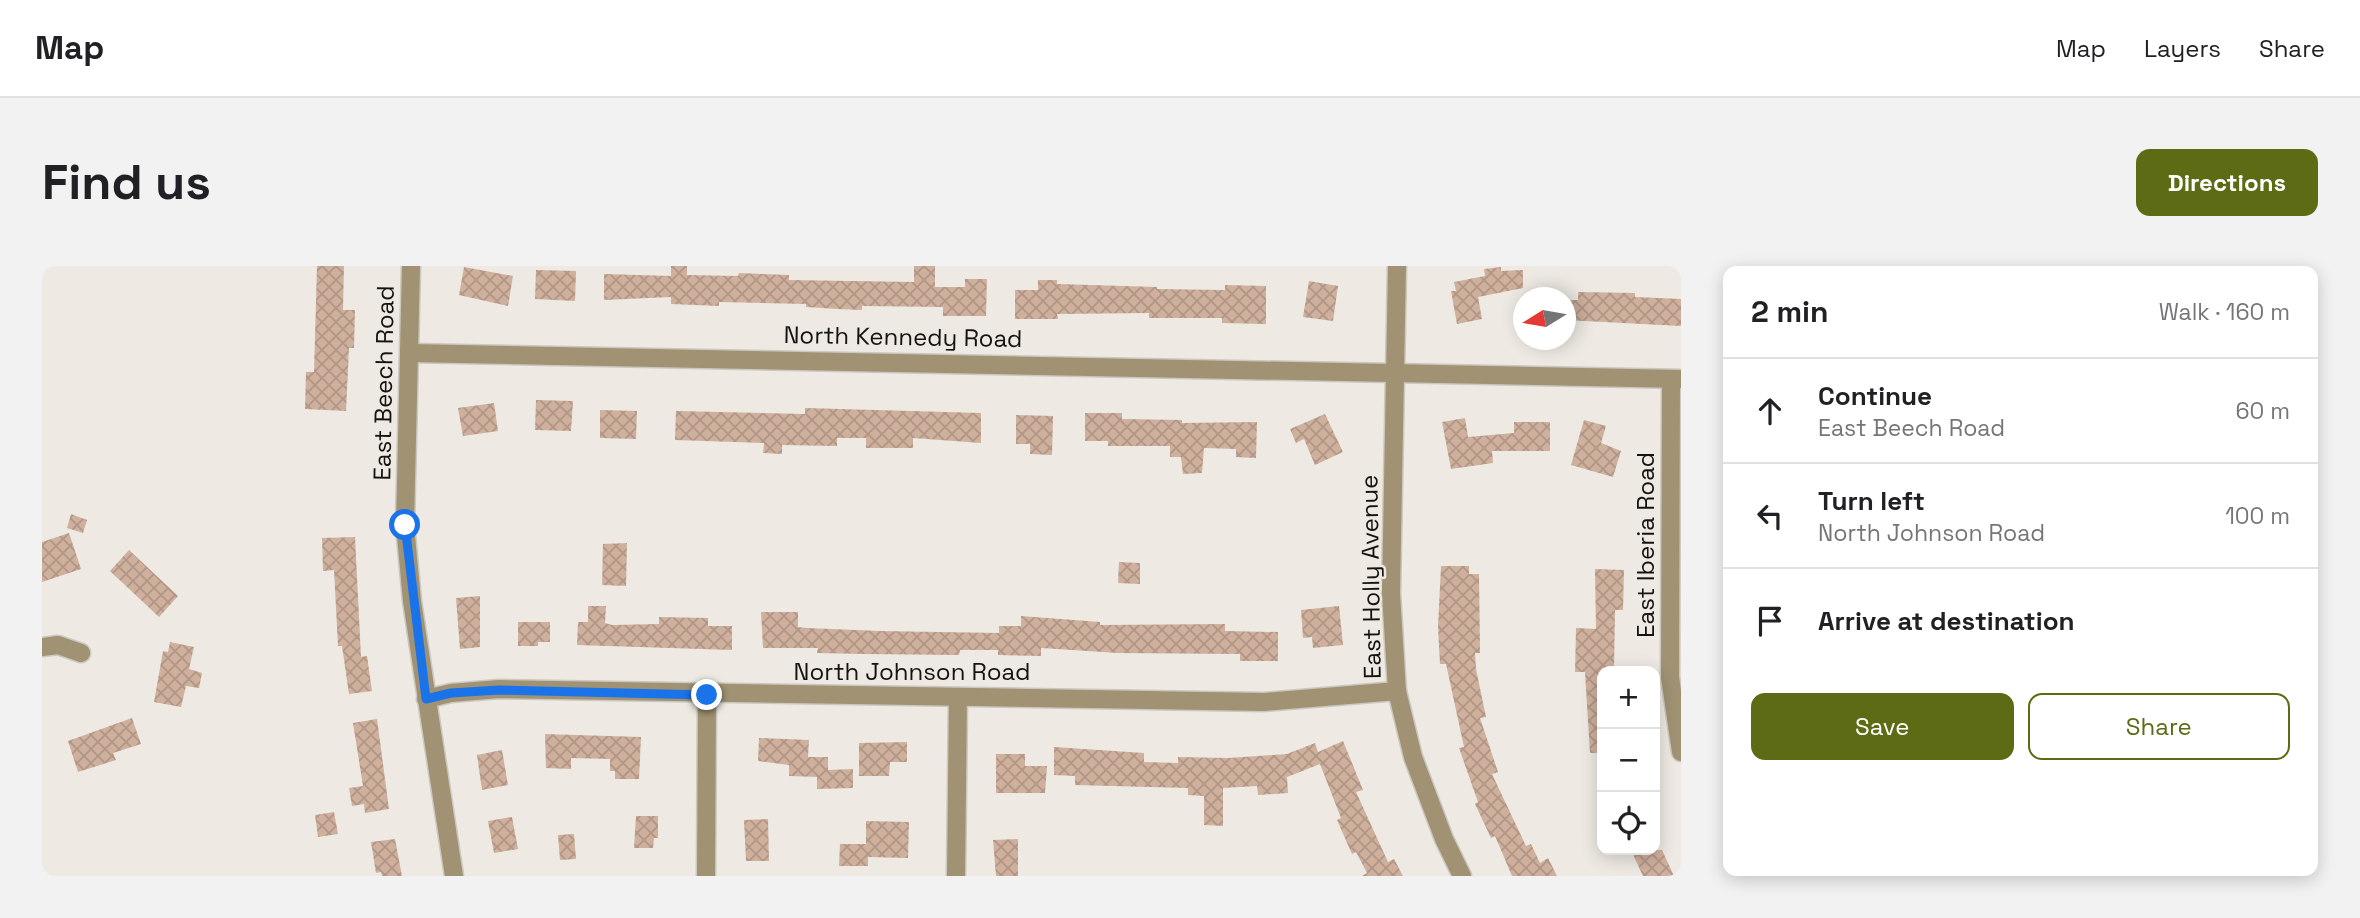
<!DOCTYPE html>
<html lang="en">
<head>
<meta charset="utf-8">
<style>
  body { margin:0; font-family:"Space Grotesk",sans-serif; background:#f2f2f2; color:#202124 }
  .controls { position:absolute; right:21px; bottom:21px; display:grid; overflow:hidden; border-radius:14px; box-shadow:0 4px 18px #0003 }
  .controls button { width:63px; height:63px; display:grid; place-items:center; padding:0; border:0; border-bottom:2px solid #e0e0e0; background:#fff; color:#202124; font:35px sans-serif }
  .compass { position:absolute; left:1471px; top:21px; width:63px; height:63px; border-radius:50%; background:#fff; box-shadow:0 4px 18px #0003; rotate:259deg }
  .stop { position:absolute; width:21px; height:21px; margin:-16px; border:5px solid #1a73e8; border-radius:50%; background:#fff }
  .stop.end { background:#1a73e8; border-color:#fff; box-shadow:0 2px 7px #0008 }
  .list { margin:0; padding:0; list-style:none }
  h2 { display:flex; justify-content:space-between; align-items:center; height:91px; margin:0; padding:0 28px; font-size:30px }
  h2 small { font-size:23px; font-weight:400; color:#757577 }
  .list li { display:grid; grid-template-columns:46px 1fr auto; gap:21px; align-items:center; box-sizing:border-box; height:105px; padding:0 28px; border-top:2px solid #e0e0e0 }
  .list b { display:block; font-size:26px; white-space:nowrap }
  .list p { margin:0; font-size:23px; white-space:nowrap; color:#757577 }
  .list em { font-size:23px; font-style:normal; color:#757577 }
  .actions { display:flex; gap:14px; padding:21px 28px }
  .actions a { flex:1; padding:16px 0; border:2px solid #5c6b14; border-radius:14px; text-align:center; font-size:24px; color:#5c6b14 }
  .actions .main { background:#5c6b14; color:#fff }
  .icon { flex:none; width:38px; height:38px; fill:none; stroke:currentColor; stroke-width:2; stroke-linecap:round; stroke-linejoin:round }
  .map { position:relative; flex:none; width:1639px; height:610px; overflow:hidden; border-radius:14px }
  header { display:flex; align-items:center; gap:42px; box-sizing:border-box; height:98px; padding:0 35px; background:#fff; border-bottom:2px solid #e0e0e0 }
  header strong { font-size:33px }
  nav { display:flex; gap:38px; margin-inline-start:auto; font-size:24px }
  .intro { display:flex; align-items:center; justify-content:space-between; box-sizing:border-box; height:168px; padding:0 42px }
  h1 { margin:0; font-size:49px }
  .button { padding:18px 32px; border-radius:14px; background:#5c6b14; color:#fff; font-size:24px; font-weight:700 }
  main { display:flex; gap:42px; padding:0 42px }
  aside { flex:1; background:#fff; border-radius:14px; box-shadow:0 4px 18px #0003 }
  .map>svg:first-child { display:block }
  .building { fill:url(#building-cross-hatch) }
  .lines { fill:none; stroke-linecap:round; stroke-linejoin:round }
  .minor-casing { stroke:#cbc8c1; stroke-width:21 }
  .minor { stroke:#a09273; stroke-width:18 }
  .route { stroke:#1a73e8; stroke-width:9 }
  .labels { text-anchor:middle; stroke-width:5; stroke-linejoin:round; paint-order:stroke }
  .street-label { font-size:24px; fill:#141310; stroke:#eeeae3 }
</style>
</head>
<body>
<header>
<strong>Map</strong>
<nav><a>Map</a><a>Layers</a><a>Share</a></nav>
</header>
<div class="intro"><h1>Find us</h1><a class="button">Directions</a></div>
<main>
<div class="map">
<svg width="1639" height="610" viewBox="0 0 1639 610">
  <defs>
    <pattern id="building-cross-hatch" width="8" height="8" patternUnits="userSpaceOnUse" patternTransform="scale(1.75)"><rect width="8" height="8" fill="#cfb09d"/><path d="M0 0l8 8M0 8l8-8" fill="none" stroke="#b19686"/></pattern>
  </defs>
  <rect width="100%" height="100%" fill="#eeeae3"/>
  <g class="building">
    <polygon points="275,0 302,0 301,44 313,44 312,82 307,82 304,145 263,143 264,106 272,106"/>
    <polygon points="629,0 645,0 645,9 696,10 697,7 747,9 747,14 872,16 872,0 893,0 893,21 923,21 923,13 945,13 944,50 901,50 901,41 820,40 820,44 795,43 764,41 764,38 677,36 677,40 629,38 629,31 562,34 562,8 629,10"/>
    <polygon points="422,1 471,10 466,40 417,29"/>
    <polygon points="1459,1 1459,5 1481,4 1481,22 1436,31 1440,53 1415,58 1409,25 1414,25 1412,16 1443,10 1442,3"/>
    <polygon points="494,4 534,5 533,35 493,33"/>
    <polygon points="996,14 1015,14 1015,18 1115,21 1115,23 1183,24 1183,19 1224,20 1224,58 1180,57 1180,52 1107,52 1107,47 1015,48 1016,53 973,53 973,24 996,24"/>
    <polygon points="1267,15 1296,20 1291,55 1261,51"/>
    <polygon points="1536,26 1593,27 1593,31 1639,33 1639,60 1523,54 1523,34 1536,34"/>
    <polygon points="494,134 531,135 529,165 493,164"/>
    <polygon points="452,137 456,165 421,170 416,142"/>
    <polygon points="763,142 939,147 939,177 871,172 871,182 824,182 824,172 795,172 795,180 740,179 740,188 721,187 722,177 633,174 634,145 763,148"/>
    <polygon points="558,144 595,145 594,173 558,172"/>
    <polygon points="1043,147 1080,147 1080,153 1140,154 1140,157 1215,156 1214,192 1194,191 1194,183 1162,182 1160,207 1141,208 1139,191 1128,191 1128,180 1066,180 1066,175 1043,175"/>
    <polygon points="1283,148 1301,186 1273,199 1262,173 1254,177 1248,163"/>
    <polygon points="974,149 1011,150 1010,189 988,188 988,178 974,178"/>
    <polygon points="1423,152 1426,171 1472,167 1472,156 1508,156 1508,185 1450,185 1451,197 1409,203 1400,156"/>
    <polygon points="1542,154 1564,160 1559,177 1579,185 1571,211 1529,199"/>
    <polygon points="29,248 45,254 41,267 25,262"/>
    <polygon points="27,267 39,303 0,316 0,276"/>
    <polygon points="313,271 319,391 325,390 330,425 307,428 300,380 296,380 292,304 281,305 280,272"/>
    <polygon points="585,277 584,320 560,319 561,278"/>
    <polygon points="87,284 136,330 117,351 68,305"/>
    <polygon points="1077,296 1098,297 1098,318 1076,317"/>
    <polygon points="1399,300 1427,300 1427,308 1437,308 1438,387 1433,387 1434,403 1444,451 1438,452 1456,506 1450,508 1484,580 1489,578 1498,597 1506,592 1515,610 1470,610 1453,570 1449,572 1433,538 1436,536 1417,482 1422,481 1404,398 1398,398 1396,361"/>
    <polygon points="1553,303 1582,304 1581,344 1573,344 1572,405 1560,405 1560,487 1548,487 1543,406 1533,406 1534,362 1554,363"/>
    <polygon points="438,330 438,381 418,383 414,332"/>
    <polygon points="546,340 564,340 563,357 570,359 617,358 617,351 666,352 666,360 690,360 690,384 535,379 536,356 546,356"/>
    <polygon points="1297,340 1301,379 1271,382 1270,371 1261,372 1259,344"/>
    <polygon points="719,346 756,346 756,361 765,362 838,365 957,367 957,360 979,360 979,350 1058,356 1058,359 1183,358 1183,365 1236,366 1236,395 1198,395 1198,388 1076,387 999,382 999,390 956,389 956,384 918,384 917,389 822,388 775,387 776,382 721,382"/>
    <polygon points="476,356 508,356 508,376 496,376 496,380 476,380"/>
    <polygon points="128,376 152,381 147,403 160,407 157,422 144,420 139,441 112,436 121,385 126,386"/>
    <polygon points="90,452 99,478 71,487 74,494 36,506 26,475"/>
    <polygon points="335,453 347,543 323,547 322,538 310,540 307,522 321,520 311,457"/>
    <polygon points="503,468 599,471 597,513 573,513 573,505 568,505 568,493 529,492 529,503 504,502"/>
    <polygon points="717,472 767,474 766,491 786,491 786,504 811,503 811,522 775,523 775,511 747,510 747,499 716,495"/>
    <polygon points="1301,475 1321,524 1314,526 1346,596 1352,593 1361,610 1320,610 1325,607 1314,586 1310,588 1295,554 1299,552 1278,498 1245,511 1246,527 1216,529 1215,520 1181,522 1181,560 1162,559 1162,530 1146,529 1146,522 1033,519 1033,510 1012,509 1012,481 1102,487 1102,496 1136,497 1136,491 1186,492 1245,488 1273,477 1276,486"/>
    <polygon points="865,476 865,496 848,496 847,510 817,510 817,477"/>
    <polygon points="460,484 466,519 440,524 435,489"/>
    <polygon points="954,488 983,488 983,500 1005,500 1003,527 954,527"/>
    <polygon points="292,546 296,568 276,571 273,549"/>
    <polygon points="594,550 616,550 616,572 612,572 611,582 592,582"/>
    <polygon points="470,551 476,583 452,587 446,555"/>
    <polygon points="726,553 727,595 704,595 702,554"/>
    <polygon points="824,555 867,556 866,592 826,591 826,600 797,600 798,578 824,578"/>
    <polygon points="532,568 534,593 518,594 516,569"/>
    <polygon points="353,573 360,610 340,610 339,606 334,607 329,576"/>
    <polygon points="976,573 976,610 954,610 951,574"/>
    <polygon points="1589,584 1620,584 1632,610 1601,610"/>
  </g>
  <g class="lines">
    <g class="minor-casing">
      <g id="minor">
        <polyline points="369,0 363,259 370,335 412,610"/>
        <polyline points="1355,0 1349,327 1355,425 1371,491 1402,573 1420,610"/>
        <polyline points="368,87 1639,113"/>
        <polyline points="1629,113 1628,411 1639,486"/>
        <polyline points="0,381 16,379 39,387"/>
        <polyline points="384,433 409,427 457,423 1222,436 1355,425"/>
        <polyline points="664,610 665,429"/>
        <polyline points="914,610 916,431"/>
      </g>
    </g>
    <use href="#minor" class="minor"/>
  </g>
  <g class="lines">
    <polyline class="route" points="363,259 384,433 409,427 457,424 665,429"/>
  </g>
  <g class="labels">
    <g class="street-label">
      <text transform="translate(861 71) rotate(1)" y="8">North Kennedy Road</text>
      <text transform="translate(342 117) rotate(-89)" y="8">East Beech Road</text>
      <text transform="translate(1604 279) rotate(-90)" y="8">East Iberia Road</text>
      <text transform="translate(1329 311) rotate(-91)" y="8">East Holly Avenue</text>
      <text x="870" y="414">North Johnson Road</text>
    </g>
  </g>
</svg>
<div class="controls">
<button>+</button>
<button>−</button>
<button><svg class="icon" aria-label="locate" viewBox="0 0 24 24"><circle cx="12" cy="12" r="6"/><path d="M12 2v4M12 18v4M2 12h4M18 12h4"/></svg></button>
</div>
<svg class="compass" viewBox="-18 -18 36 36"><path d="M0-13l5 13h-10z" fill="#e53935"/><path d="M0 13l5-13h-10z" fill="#757577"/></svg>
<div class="stop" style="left:363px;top:259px"></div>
<div class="stop end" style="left:665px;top:429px"></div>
</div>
<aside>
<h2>2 min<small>Walk · 160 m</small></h2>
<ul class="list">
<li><svg class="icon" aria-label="ahead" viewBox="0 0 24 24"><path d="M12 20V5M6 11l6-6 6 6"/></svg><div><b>Continue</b><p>East Beech Road</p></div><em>60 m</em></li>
<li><svg class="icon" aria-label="left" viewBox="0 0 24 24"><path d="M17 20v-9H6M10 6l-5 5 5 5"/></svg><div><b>Turn left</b><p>North Johnson Road</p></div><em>100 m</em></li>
<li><svg class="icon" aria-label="arrive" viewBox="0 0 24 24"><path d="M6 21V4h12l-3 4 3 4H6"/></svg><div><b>Arrive at destination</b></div></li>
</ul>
<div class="actions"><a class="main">Save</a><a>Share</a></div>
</aside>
</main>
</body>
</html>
